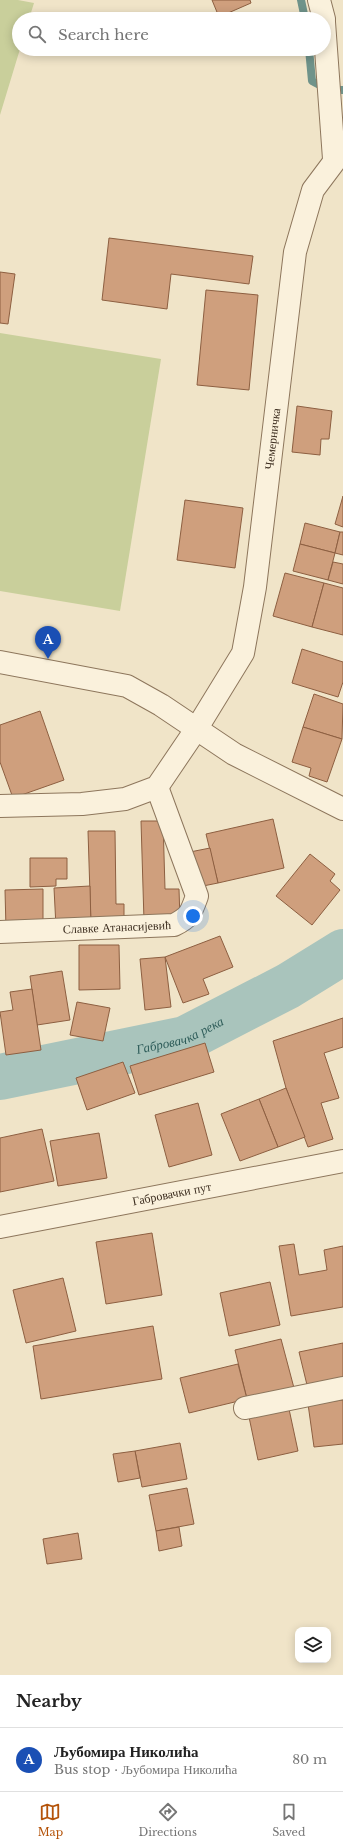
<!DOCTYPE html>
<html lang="en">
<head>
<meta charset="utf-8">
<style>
  body { margin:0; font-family:"Libre Baskerville",serif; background:#f2f2f2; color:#222 }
  .controls { position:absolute; right:12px; bottom:12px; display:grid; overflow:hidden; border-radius:8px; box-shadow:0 2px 10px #0003 }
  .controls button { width:36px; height:36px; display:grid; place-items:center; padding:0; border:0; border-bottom:1px solid #e0e0e0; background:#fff; color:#222; font:20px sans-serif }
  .you { position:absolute; left:193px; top:916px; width:14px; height:14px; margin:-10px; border:3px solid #fff; border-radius:50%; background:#1a73e8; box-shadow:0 0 0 6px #1a73e833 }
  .badge { display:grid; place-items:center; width:26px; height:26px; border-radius:50%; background:#b45309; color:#fff; font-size:13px; font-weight:700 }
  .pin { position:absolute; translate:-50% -33px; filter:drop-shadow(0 1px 2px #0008) }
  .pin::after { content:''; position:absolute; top:21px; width:14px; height:12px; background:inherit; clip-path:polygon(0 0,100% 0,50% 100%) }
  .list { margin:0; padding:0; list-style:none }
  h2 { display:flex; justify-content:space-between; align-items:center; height:52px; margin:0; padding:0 16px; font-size:17px }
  h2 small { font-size:13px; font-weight:400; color:#767676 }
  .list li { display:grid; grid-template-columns:26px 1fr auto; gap:12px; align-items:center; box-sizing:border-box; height:64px; padding:0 16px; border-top:1px solid #e0e0e0 }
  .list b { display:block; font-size:15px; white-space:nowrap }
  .list p { margin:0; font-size:13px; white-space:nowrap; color:#767676 }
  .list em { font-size:13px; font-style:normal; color:#767676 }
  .icon { flex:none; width:22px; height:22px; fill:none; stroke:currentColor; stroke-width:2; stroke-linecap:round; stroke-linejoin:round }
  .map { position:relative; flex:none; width:343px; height:1675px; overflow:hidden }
  .search { position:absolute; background:#fff; box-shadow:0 2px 10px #0003; left:12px; right:12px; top:12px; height:44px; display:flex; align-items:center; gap:10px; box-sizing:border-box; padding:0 14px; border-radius:22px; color:#767676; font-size:15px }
  .sheet { height:116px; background:#fff }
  nav { display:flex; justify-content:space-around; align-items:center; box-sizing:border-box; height:56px; border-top:1px solid #e0e0e0; background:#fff; font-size:11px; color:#767676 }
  nav a { display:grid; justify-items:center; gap:2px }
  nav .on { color:#b45309 }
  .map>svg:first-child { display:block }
  .green { fill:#c9cf9b }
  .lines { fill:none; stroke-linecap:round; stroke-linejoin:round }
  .stream { stroke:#6f938a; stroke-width:8 }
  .river { stroke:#a9c4bc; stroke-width:46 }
  .building { fill:#cf9f7d; stroke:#8d5f41 }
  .street-casing { stroke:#8d765c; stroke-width:24 }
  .street { stroke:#faf1dc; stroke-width:22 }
  .labels { text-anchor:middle; stroke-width:3.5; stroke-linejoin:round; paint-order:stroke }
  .street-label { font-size:12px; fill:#3d2e20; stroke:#f7eed8 }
  .water-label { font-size:13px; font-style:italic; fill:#2f5d5a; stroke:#f7eed8 }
</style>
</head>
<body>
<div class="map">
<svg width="343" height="1675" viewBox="0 0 343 1675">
  <rect width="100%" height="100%" fill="#f0e4c8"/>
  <g class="green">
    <polygon points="0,0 18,0 34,3 29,19 19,19 20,49 0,115"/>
    <polygon points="0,333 161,359 120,611 0,591"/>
  </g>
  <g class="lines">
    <g class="stream">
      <polyline points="301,0 305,19"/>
      <polyline points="309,49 312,81 329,90 343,90"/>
    </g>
    <path class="river" id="s1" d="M0,1077L185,1039L288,986L343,952"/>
  </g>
  <g class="building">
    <polygon points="212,0 250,0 251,3 219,17"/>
    <polygon points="109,238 253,256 249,284 171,274 167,309 102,300"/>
    <polygon points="0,272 15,274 8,324 0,323"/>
    <polygon points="206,290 258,295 249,390 197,385"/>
    <polygon points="297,406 332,411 329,439 321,439 320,455 292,452"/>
    <polygon points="343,496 343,527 335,524"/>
    <polygon points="185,500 243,508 235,568 177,560"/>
    <polygon points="305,523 340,532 335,553 300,544"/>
    <polygon points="340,532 343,532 343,555 335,553"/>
    <polygon points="300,544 335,553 328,580 293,571"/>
    <polygon points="333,562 343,564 343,584 328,580"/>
    <polygon points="285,573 324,583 312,627 273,616"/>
    <polygon points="324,583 343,588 343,635 312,627"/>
    <polygon points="302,649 343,662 343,682 338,697 292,683"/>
    <polygon points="314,694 343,704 342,739 303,727"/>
    <polygon points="40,711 64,780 13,798 0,762 0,725"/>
    <polygon points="303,727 342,739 327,782 309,776 311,768 292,762"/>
    <polygon points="273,819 284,868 218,883 206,834"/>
    <polygon points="141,821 163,821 165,889 179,889 180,920 144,921"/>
    <polygon points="88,831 115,831 116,904 124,904 124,923 91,926"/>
    <polygon points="210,848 218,883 198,887 190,852"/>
    <polygon points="310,854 335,874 330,881 340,890 312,925 276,896"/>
    <polygon points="30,858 67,858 67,879 56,879 56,886 30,887"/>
    <polygon points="90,886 91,926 56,927 54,888"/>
    <polygon points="43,889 43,929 6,929 5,890"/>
    <polygon points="220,936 233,967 203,979 209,994 183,1003 165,957"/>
    <polygon points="79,945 119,945 120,989 79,990"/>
    <polygon points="165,957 171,1007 145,1010 140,959"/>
    <polygon points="62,971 70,1020 37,1025 30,976"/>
    <polygon points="32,989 41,1050 6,1055 0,1012 13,1010 10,992"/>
    <polygon points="77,1002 110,1008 103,1041 70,1035"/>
    <polygon points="343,1018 343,1047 324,1053 339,1098 321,1103 333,1139 308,1147 286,1088 273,1041"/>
    <polygon points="205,1043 214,1072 139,1095 130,1066"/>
    <polygon points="123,1062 135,1093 87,1110 76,1078"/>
    <polygon points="286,1088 305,1137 278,1147 259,1099"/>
    <polygon points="259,1099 278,1147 240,1161 221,1114"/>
    <polygon points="198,1103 212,1155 169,1167 155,1115"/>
    <polygon points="42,1129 54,1181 0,1192 0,1138"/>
    <polygon points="99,1133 107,1178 58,1186 50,1141"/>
    <polygon points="152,1233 162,1295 106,1304 96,1242"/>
    <polygon points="294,1244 299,1275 327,1270 324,1250 343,1246 343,1307 291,1316 279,1246"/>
    <polygon points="63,1278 76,1331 26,1343 13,1290"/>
    <polygon points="270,1282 280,1325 229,1336 220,1293"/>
    <polygon points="153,1326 162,1379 41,1399 33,1346"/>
    <polygon points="281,1339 294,1388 247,1399 235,1350"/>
    <polygon points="343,1343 343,1378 307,1385 299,1352"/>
    <polygon points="238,1364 247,1399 189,1413 180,1378"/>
    <polygon points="343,1400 343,1444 314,1447 308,1404"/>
    <polygon points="289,1409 298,1451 258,1460 249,1417"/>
    <polygon points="180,1443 187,1479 142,1487 135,1451"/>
    <polygon points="135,1451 140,1478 118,1482 113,1454"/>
    <polygon points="187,1488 194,1524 156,1531 149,1495"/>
    <polygon points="179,1527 182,1546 159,1551 156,1531"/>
    <polygon points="78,1533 82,1559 47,1564 43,1539"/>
  </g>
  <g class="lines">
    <g class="street-casing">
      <g id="street">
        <polyline points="319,0 324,19"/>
        <polyline points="324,22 334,159"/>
        <polyline points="0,662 127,686 161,705 234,754 343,809"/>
        <path id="s2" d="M0,806L82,804L125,799L157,787L197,728L243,653L255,587L295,252L313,190L343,150"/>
        <path id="s3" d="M0,932L174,925C190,917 191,913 197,896L157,787"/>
        <path id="s4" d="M0,1227L343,1161"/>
        <polyline points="245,1408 343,1388"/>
      </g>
    </g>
    <use href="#street" class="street"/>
  </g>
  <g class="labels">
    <g class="street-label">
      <text dy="4" stroke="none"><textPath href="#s2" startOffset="535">Чемерничка</textPath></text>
      <text dy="4" stroke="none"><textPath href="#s3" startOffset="117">Славке Атанасијевић</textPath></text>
      <text dy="4" stroke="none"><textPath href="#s4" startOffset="175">Габровачки пут</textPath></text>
    </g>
    <g class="water-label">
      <text dy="5" stroke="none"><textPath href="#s1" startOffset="185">Габровачка река</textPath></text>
    </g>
  </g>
</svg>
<div class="controls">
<button><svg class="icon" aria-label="layers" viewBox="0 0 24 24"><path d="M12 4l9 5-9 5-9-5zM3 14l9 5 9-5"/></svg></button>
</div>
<div class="you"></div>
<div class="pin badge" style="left:48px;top:659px;background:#1a4fb4">A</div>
<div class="search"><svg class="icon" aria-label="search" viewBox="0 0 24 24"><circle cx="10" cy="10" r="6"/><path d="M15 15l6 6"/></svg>Search here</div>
</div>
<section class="sheet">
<h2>Nearby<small></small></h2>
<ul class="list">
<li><span class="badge" style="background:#1a4fb4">A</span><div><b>Љубомира Николића</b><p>Bus stop · Љубомира Николића</p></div><em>80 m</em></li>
</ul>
</section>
<nav>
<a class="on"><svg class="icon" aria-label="map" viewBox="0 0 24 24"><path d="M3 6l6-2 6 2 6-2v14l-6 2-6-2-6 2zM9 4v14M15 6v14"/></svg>Map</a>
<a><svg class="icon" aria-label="directions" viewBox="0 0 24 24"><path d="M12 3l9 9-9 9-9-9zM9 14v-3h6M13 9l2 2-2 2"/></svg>Directions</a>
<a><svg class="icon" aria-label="saved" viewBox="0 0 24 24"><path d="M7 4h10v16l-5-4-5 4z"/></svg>Saved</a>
</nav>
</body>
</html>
